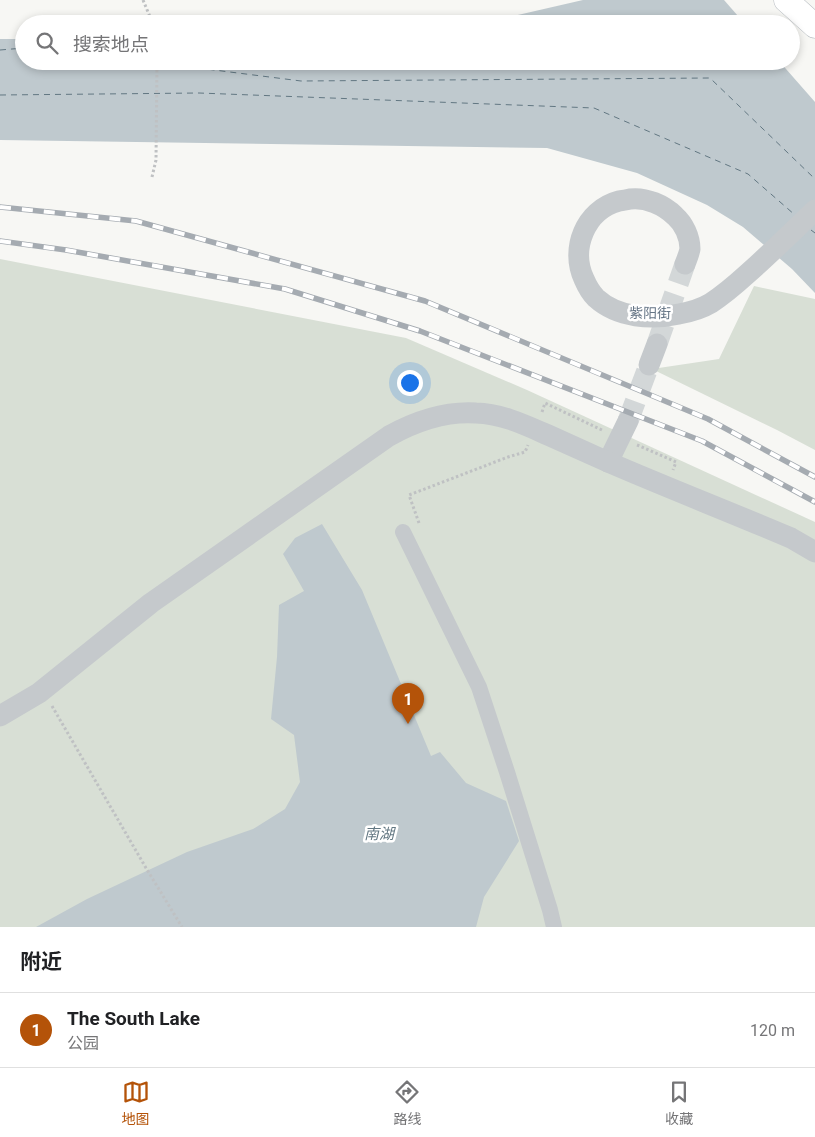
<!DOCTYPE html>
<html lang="zh">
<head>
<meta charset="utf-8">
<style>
  body { margin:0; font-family:Roboto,"Noto Sans SC",sans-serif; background:#f6f6f6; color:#202124 }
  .you { position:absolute; left:409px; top:382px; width:18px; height:18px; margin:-12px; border:4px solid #fff; border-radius:50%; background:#1a73e8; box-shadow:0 0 0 8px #1a73e833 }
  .badge { display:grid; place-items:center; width:32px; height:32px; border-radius:50%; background:#b45309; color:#fff; font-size:16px; font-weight:700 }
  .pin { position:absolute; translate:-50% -41px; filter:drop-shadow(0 1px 2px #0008) }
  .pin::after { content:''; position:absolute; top:26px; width:18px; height:15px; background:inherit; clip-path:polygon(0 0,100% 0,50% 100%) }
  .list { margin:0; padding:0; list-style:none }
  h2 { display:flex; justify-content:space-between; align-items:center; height:65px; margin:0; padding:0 20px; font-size:21px }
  h2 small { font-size:16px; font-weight:400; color:#757577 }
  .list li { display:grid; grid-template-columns:32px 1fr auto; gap:15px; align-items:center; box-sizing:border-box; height:75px; padding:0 20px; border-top:1px solid #e0e0e0 }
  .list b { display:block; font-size:19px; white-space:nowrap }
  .list p { margin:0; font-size:16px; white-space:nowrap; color:#757577 }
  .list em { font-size:16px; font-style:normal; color:#757577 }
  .icon { flex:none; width:28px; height:28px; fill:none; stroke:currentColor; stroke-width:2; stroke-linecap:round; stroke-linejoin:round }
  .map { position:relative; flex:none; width:815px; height:927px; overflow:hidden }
  .search { position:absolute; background:#fff; box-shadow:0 2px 8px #0003; left:15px; right:15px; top:15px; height:55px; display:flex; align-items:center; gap:12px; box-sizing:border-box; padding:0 18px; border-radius:28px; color:#757577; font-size:19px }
  .sheet { height:140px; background:#fff }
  nav { display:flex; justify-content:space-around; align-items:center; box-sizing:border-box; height:70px; border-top:1px solid #e0e0e0; background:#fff; font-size:14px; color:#757577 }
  nav a { display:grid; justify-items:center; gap:2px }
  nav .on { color:#b45309 }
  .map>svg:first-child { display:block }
  .green { fill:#d8dfd5 }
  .water { fill:#bfc9ce }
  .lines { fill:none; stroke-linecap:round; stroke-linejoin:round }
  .ferry { stroke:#627782; stroke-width:1; stroke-dasharray:6 5; stroke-linecap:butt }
  .tertiary-tunnel { stroke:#d3d7d8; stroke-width:21; stroke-dasharray:21 11; stroke-linecap:butt }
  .secondary-casing { stroke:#b7bcc1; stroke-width:25 }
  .path { stroke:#bfc1c3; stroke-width:3; stroke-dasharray:2.5 2.5; stroke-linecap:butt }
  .minor { stroke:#c5c9cc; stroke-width:16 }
  .tertiary { stroke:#c5c9cc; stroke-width:21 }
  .secondary { stroke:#fff; stroke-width:24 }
  .rail-casing { stroke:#a5abb1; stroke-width:5.5 }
  .rail { stroke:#fff; stroke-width:4; stroke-dasharray:11; stroke-linecap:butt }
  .labels { text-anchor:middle; stroke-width:5; stroke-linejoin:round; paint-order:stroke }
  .street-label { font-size:14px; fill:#667686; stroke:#fff }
  .water-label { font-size:15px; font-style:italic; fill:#627782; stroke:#fff }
</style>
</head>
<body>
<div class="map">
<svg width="815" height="927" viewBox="0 0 815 927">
  <rect width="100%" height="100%" fill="#f7f7f4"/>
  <g class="green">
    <polygon points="0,259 406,338 527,390 815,522 815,927 0,927"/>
    <polygon points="754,286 815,299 815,450 777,430 652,369 719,359"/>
  </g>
  <g class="water">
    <polygon points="583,0 724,0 745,24 479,24"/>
    <polygon points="0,39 24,39 24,61 779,61 815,102 815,293 792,269 743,227 707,205 637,173 547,148 0,140"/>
    <polygon points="322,524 362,590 431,756 440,752 466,783 506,801 519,841 484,897 476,927 36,927 87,899 187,852 253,829 285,809 300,782 294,735 271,719 277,657 279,605 304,591 283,554 295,538"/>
  </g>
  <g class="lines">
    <g class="ferry">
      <polyline points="0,50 24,48"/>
      <polyline points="143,61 301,81 710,78 815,179"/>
      <polyline points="0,95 199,93 594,108 748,174 795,215"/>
      <polyline points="811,230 815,233"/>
    </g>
    <g class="tertiary-tunnel">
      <polyline points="657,344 685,264"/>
      <polyline points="628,421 649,365"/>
    </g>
    <g class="secondary-casing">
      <polyline id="secondary" points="786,0 815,26"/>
    </g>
    <g class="path">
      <polyline points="143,0 153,24"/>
      <polyline points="152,177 156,160 157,61"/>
      <polyline points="542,412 545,403 604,431"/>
      <polyline points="637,445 676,462 673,470"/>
      <polyline points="419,523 409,495 508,457 525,452 528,445"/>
      <polyline points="52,706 146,868 182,927"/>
    </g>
    <polyline class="minor" points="403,532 479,687 507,772 550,910 554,927"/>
    <g class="tertiary">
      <path d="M685,264C687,259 689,254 690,249C690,237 684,224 675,216C664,205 646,197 630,199C627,200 623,200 619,201C585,210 570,249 584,279C587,286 591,293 596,298C618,318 652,320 679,314C690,312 701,309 711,303C723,295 735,285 746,275C770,254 792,232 815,210"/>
      <polyline points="649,365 657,344"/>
      <polyline points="608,462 628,421"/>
      <path d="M0,716L39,693L151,603L389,436C416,421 445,411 476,413C503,414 525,425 548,435C568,444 588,453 608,462C668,488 730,512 791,538L815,552"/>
    </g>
    <use href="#secondary" class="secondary"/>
    <g class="rail-casing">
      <g id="rail">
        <polyline points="0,207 136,221 425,301 708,419 815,477"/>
        <polyline points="0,241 66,250 285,289 420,331 702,441 815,502"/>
      </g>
    </g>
    <use href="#rail" class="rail"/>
  </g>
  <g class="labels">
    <g class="street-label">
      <text transform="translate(650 313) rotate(1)" y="5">紫阳街</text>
    </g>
    <g class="water-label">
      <text x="379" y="839">南湖</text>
    </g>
  </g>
</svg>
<div class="you"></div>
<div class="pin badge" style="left:408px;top:724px">1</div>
<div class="search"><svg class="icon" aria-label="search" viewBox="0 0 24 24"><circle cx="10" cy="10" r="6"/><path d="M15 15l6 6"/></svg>搜索地点</div>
</div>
<section class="sheet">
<h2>附近<small></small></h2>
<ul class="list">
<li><span class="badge">1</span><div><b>The South Lake</b><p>公园</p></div><em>120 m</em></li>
</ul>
</section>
<nav>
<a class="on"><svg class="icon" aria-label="map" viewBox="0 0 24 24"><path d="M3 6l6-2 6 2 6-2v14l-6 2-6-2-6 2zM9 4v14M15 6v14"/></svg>地图</a>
<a><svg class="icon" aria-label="directions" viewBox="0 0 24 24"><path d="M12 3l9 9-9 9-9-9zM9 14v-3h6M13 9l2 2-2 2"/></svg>路线</a>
<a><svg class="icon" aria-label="saved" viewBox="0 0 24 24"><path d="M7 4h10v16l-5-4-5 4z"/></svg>收藏</a>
</nav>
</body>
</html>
